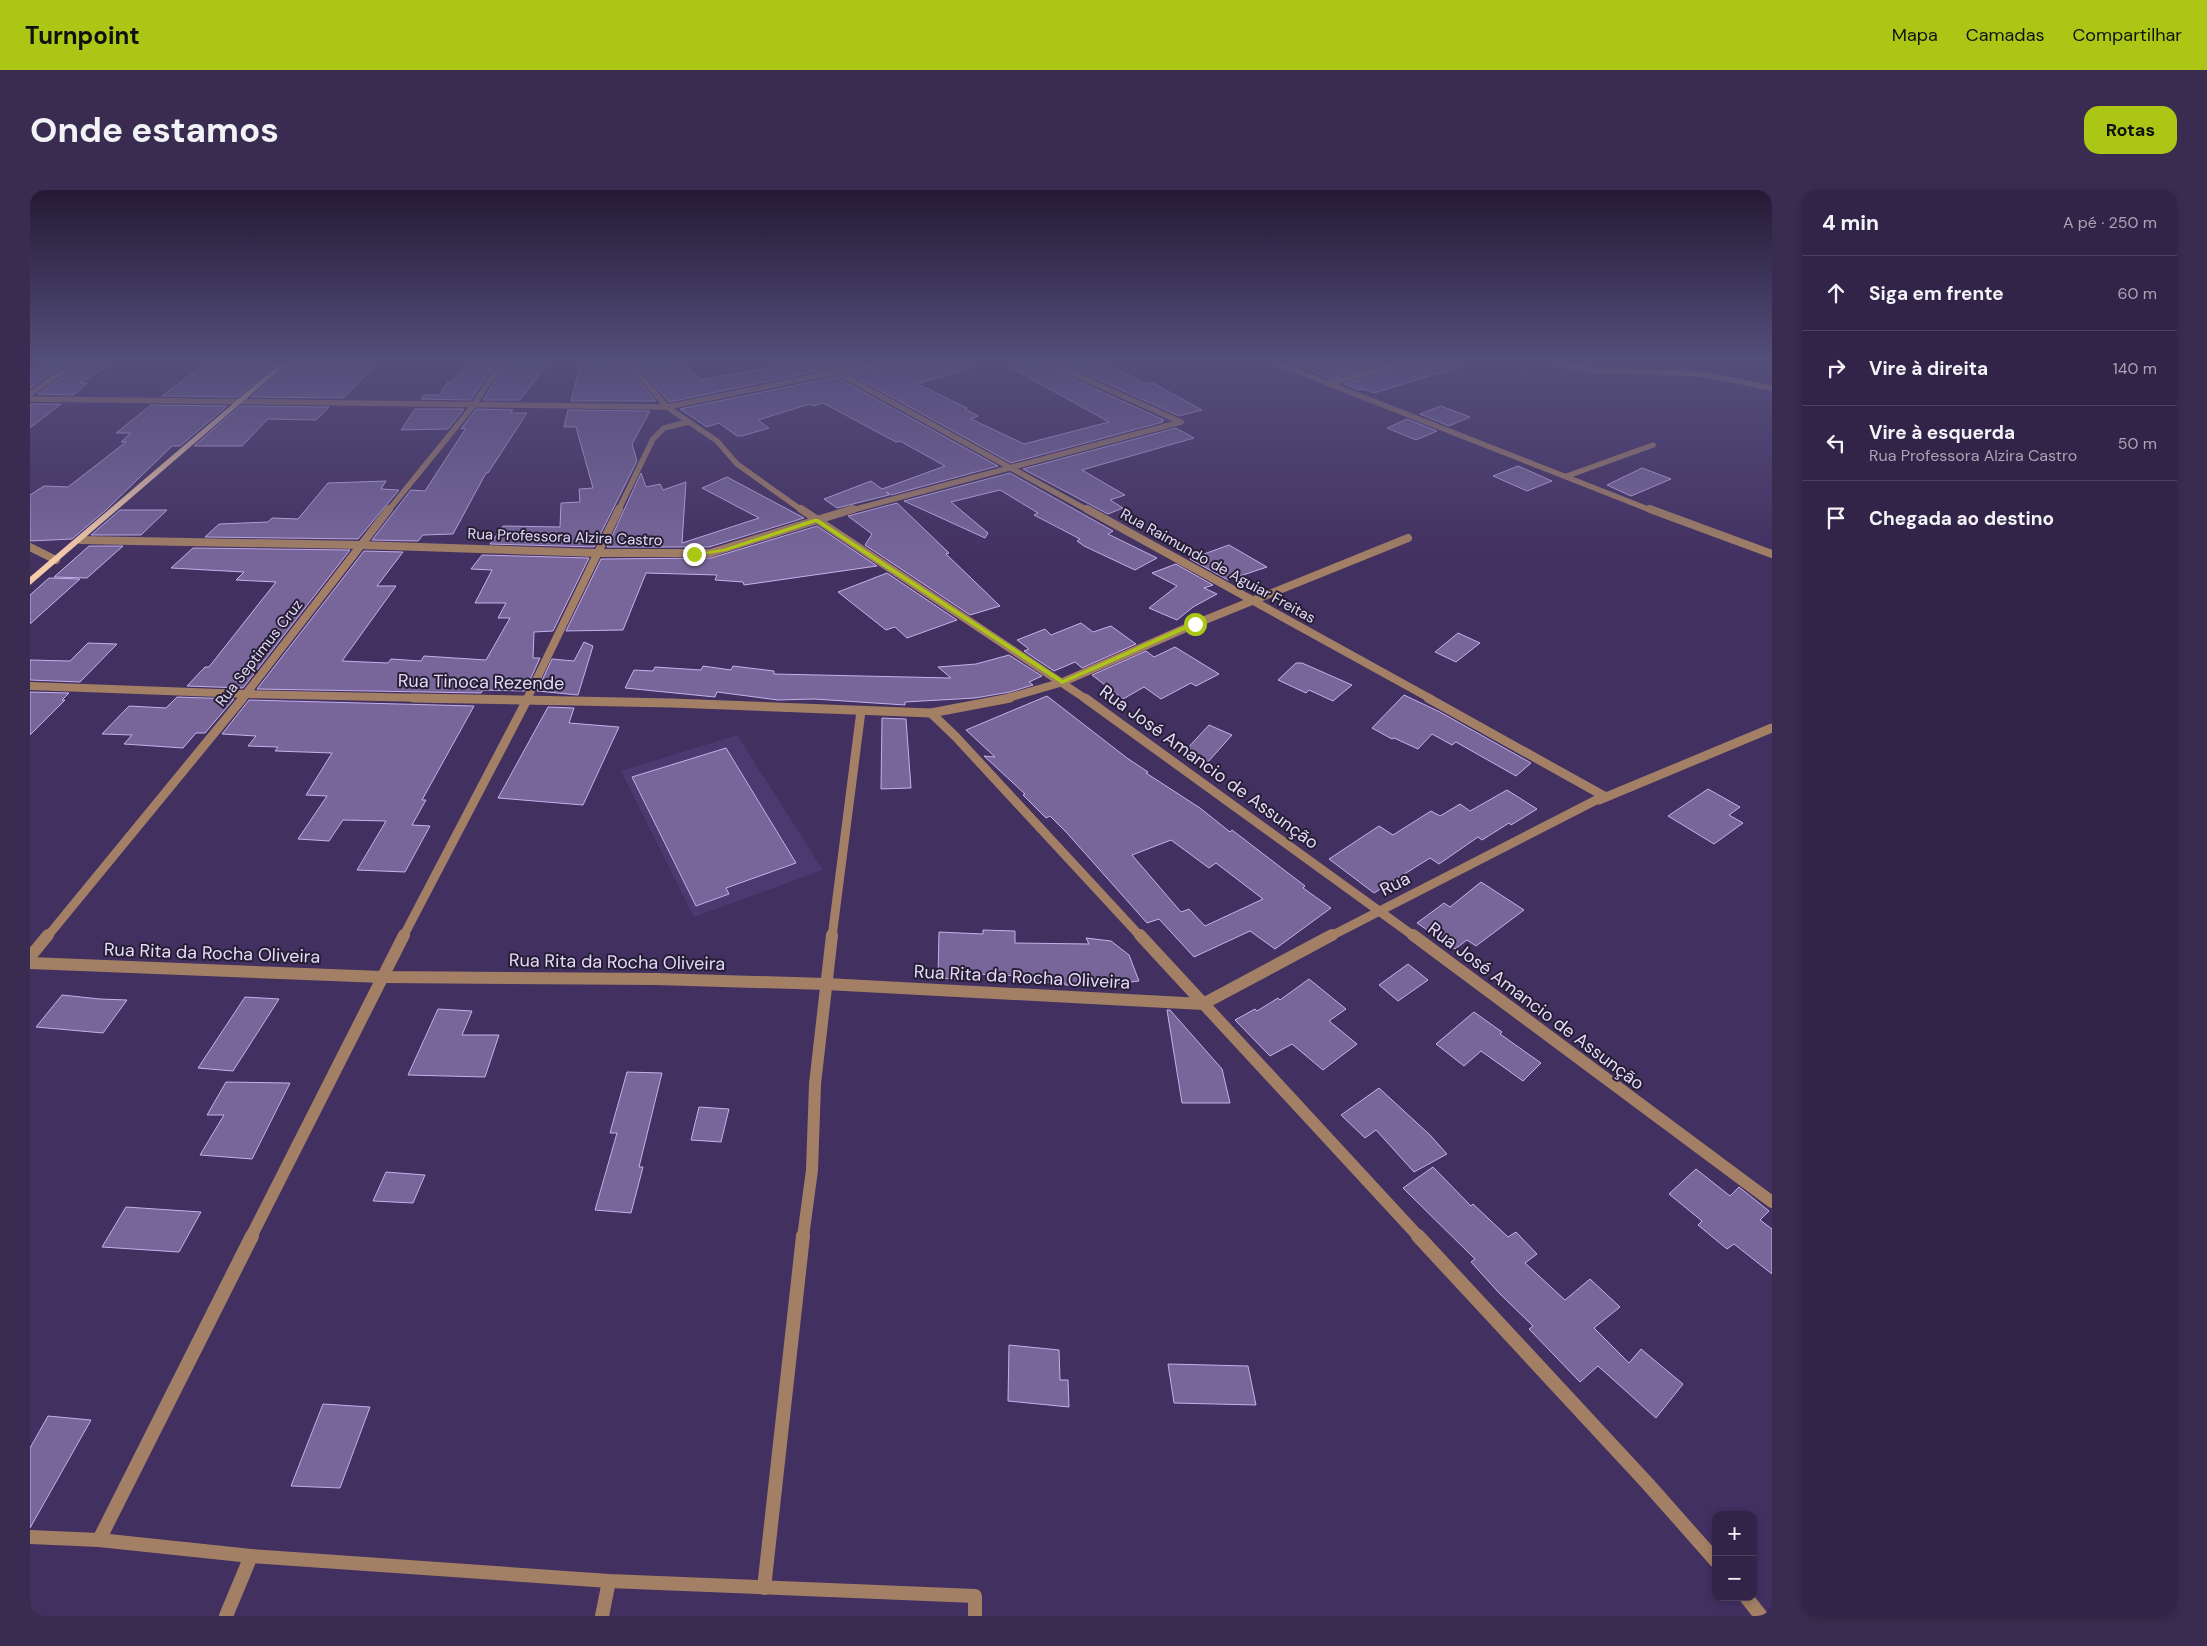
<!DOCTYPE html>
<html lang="pt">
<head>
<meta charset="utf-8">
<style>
  body { margin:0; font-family:"DM Sans",sans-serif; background:#3a2c50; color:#f1f3f6 }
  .controls { position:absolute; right:15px; bottom:15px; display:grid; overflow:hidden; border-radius:10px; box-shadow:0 2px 8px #0003 }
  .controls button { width:45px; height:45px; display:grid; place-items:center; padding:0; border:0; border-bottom:1px solid #4d4161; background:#322449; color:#f1f3f6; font:25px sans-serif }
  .stop { position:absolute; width:15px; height:15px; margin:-11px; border:4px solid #abc614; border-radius:50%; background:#fff }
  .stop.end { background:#abc614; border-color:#fff; box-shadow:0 1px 5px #0008 }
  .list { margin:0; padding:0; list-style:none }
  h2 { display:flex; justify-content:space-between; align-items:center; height:65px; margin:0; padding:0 20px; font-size:21px }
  h2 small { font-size:16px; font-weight:400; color:#a8a4b4 }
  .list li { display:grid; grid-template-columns:32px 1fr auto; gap:15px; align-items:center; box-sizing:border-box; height:75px; padding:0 20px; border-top:1px solid #4d4161 }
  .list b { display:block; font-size:19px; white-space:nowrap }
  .list p { margin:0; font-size:16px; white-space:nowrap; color:#a8a4b4 }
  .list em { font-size:16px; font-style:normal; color:#a8a4b4 }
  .icon { flex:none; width:28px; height:28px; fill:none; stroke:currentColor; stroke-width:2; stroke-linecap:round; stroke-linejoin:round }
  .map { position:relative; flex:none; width:1742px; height:1426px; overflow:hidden; border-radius:15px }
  header { display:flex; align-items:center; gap:30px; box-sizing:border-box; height:70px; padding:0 25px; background:#abc614; color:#111 }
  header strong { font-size:24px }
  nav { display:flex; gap:28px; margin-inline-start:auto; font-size:18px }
  .intro { display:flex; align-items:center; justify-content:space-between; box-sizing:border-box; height:120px; padding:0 30px }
  h1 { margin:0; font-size:35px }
  .button { padding:12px 22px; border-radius:15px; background:#abc614; color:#111; font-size:18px; font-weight:700 }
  main { display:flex; gap:30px; padding:0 30px }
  aside { flex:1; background:#322449; border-radius:15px; box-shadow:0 2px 8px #0003 }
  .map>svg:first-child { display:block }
  .built { fill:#4d3870 }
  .building { fill:#78669b; stroke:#c4b1eb; fill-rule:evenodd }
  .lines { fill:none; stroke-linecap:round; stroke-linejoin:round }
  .minor-far4 { stroke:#a38065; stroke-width:5.5 }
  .minor-far3 { stroke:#a38065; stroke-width:8 }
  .minor-far2 { stroke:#a38065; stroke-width:9 }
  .minor-far1 { stroke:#a38065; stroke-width:12 }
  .minor { stroke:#a38065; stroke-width:14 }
  .primary { fill:#f6cbaa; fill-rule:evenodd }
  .route { fill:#abc614 }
  .labels { text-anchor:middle; stroke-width:4; stroke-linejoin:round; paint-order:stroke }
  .far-street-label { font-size:15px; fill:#e4dbf9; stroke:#261e34 }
  .street-label { font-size:18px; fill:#e4dbf9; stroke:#261e34 }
</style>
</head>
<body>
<header>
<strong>Turnpoint</strong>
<nav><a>Mapa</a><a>Camadas</a><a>Compartilhar</a></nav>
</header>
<div class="intro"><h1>Onde estamos</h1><a class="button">Rotas</a></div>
<main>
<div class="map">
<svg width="1742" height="1426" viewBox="0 0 1742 1426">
  <rect width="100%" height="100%" fill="#423061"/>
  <polygon class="built" points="707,545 793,680 664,727 591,581"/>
  <g class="building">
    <polygon points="16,171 40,171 0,198 0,182"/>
    <polygon points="53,171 86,171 50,193 58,193 43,205 8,204 51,175"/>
    <polygon points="219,171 249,172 208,207 132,206 172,176 211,177"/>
    <polygon points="350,171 313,208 221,207 261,172"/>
    <polygon points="440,171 467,171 441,210 391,209 394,205 409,205 418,192 422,192"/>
    <polygon points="478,171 520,171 490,210 453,210"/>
    <polygon points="551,171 592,171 626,211 541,211"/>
    <polygon points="603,171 651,171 670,190 745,177 736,171 782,171 784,175 793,180 639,212"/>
    <polygon points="797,171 836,171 808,177"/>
    <polygon points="865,171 946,171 946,176 888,194 937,218 935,219 948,226 941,229 994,254 1079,232 969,171 1010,171 1013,175 1134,230 1131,231 1133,232 981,273 820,184 861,176"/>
    <polygon points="1027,171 1070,171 1117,194 1121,192 1172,220 1149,226"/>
    <polygon points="1260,171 1361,171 1300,189"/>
    <polygon points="1384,171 1431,171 1432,176 1344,203 1333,199 1329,200 1314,194 1380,176"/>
    <polygon points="806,187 968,276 861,305 856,302 859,305 807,318 794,309 841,291 852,299 915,276 870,251 866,252 793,213 783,216 780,214 728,230 739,238 712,246 707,246 689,233 677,237 650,219"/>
    <polygon points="0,214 31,214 0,238"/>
    <polygon points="121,215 197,216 150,256 142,256 76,320 42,349 0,351 0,305 14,296 38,297 96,252 91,252 101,243 86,243"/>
    <polygon points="210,216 299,217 286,230 238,229 212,256 164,256"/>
    <polygon points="1411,216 1440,227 1419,236 1390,224"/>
    <polygon points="385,219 434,219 418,239 371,240"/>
    <polygon points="446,219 483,220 480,223 497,223 458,283 456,283 423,344 393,345 388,351 342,350 381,300 395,301 436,238 431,239"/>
    <polygon points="538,220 620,221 602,254 607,271 564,357 460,354 473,336 530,337 531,313 550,312 549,299 563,298 546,237 534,237"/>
    <polygon points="1377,229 1407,241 1386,250 1357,238"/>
    <polygon points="1146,238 1164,248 1052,280 1095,305 1080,310 1093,318 1078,324 993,279"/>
    <polygon points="1488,276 1522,291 1497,301 1463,286"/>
    <polygon points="1612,278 1641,289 1601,306 1577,295"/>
    <polygon points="611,283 616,297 630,294 633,300 656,292 652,353 729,328 672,298 697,287 774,328 679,357 577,357"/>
    <polygon points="980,283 1083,341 1078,344 1127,368 1105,380 1054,356 1047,351 1050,349 1004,325 1008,323 970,300 921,312 958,343 955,348 874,311"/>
    <polygon points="356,291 351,299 369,300 328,349 175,347 189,334 238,332 242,328 268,329 298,293"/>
    <polygon points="867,313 919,363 916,364 970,416 940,425 835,355 842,344 818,326"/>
    <polygon points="90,320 137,320 111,345 61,345"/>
    <polygon points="787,336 847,376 714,395 713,392 685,390 687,385 616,383 593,440 536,441 571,369 681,368"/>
    <polygon points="1199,355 1237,377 1198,390 1160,369"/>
    <polygon points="59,356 93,356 57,388 24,387"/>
    <polygon points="163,358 320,360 213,498 157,496 175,477 179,477 246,392 206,390 214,382 141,378"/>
    <polygon points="334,361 373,362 347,396 366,396 312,471 358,473 361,469 391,471 394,466 456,470 480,428 468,428 476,413 445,413 462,380 441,379 452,365 559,368 523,441 504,442 503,468 510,468 495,501 453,500 451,503 227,499"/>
    <polygon points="1146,374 1183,395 1174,398 1187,404 1163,417 1147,430 1119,418 1147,396 1122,383"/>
    <polygon points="857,383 927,430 877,448 865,437 856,440 808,402"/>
    <polygon points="19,388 50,389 0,434 0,405"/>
    <polygon points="1051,433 1063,442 1081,436 1106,454 1052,478 1045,472 1024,481 994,461 999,459 987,450 1015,439 1021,445"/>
    <polygon points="1428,443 1450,453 1426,472 1405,462"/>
    <polygon points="554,452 563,456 548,505 507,501 522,469 544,471"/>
    <polygon points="58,453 87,454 50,492 0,490 0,470 40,471"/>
    <polygon points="1145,457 1189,484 1166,496 1161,493 1131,509 1114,497 1093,509 1062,485 1116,461 1124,467"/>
    <polygon points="979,465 1012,486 999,492 1003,495 980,502 945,508 875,512 875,515 784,509 748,510 687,502 685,507 595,498 604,480 623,481 625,477 671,480 673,476 701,480 703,476 744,481 744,484 921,488 908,477 946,474"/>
    <polygon points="1266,473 1272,473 1322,495 1303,511 1279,500 1276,503 1248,490"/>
    <polygon points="0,502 39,503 32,510 35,510 0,545"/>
    <polygon points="1374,505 1410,522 1501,573 1486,586 1426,552 1422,555 1402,544 1388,559 1364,548 1362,549 1342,538"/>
    <path d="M1017,506L1097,568L1118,582L1116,583L1170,618L1200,642L1202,640L1275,696L1273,698L1301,718L1245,759L1220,741L1164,767L1129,729L1117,733L1037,643L1020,626L1016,628L993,605L995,604L954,566L965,567L936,540ZM1141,650L1179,678L1186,673L1233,709L1175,736L1159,719L1151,722L1102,665Z"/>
    <polygon points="147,507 204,509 175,543 166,543 153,558 94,554 102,545 72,544 99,516 136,518"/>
    <polygon points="219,510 444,516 392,610 396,610 382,635 400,636 375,682 327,680 356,631 313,630 299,651 268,649 297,606 276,605 302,563 245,561 248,557 218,556 226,546 192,544"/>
    <polygon points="518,517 544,518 539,533 589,537 553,615 468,608"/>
    <polygon points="852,528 876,529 881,598 851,599"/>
    <polygon points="1179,535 1202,545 1177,573 1154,562"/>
    <polygon points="696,558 766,673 696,698 699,704 666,716 602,587"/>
    <polygon points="1678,599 1710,617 1699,625 1713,633 1684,654 1638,626"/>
    <polygon points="1477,600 1507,619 1481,635 1479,633 1452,650 1448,647 1409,674 1400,668 1344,703 1299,669 1349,636 1363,645 1401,621 1410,626 1430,614 1440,621"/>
    <polygon points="1451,692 1494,720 1446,756 1437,750 1425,759 1387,733 1414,713 1420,717"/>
    <polygon points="953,740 985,741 985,753 1059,754 1056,748 1081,751 1099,765 1109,791 1076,795 1035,795 1035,793 995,792 994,786 944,784 944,790 908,788 909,742 953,744"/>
    <polygon points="1378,774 1398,790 1368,811 1349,795"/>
    <polygon points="1279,789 1316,819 1299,831 1327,854 1293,880 1262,854 1240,866 1205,830 1225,819 1227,821 1248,808 1250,810"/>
    <polygon points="32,805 70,809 97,810 73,843 6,837"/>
    <polygon points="215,807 249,809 203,881 168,878"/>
    <polygon points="408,819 442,821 432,845 469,845 455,887 378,885"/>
    <polygon points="1137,820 1140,820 1192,879 1200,913 1152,913"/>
    <polygon points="1444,822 1472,842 1470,844 1511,873 1493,891 1451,861 1434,876 1406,854"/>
    <polygon points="597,882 632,883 609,977 613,977 601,1023 565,1020 587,943 580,943"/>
    <polygon points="196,892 260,893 222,969 170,965 194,925 177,925"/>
    <polygon points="1349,898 1400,945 1417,964 1384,982 1346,940 1335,948 1311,925"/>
    <polygon points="669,917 699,919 691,952 661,950"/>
    <polygon points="1403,977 1441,1016 1443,1014 1478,1047 1486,1042 1507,1064 1495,1073 1535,1110 1560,1089 1590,1117 1564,1138 1599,1173 1611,1159 1653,1194 1626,1228 1568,1176 1550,1192 1499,1139 1503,1136 1470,1104 1441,1072 1445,1069 1373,998"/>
    <polygon points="1666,979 1700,1006 1709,997 1739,1021 1730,1030 1742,1039 1742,1084 1704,1054 1697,1059 1668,1035 1672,1031 1639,1004"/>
    <polygon points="356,982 395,985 383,1013 343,1011"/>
    <polygon points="96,1017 171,1022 149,1062 72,1057"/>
    <polygon points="979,1155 1029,1160 1030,1190 1038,1190 1039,1217 978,1211"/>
    <polygon points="1138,1174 1218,1176 1226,1215 1144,1213"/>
    <polygon points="293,1214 340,1217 310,1298 261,1296"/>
    <polygon points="18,1226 61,1230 0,1338 0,1258"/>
  </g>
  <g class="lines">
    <g class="minor-far4">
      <polyline points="597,171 637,217 687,251 707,274 773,321"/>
      <polyline points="787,171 1059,321"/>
      <polyline points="1015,171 1151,232"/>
      <polyline points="1241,171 1623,321"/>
      <polyline points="1512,171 1564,180 1672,184 1742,198"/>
      <polyline points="1298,194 1379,171"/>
      <polyline points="0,204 48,171"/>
      <polyline points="0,209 637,217 860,171"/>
      <polyline points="1537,286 1623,255"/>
      <polyline points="358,321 443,216 473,171"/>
      <polyline points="588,321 623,249 634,238 658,232"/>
      <polyline points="819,321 1151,232"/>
    </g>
    <g class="minor-far3">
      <polyline points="771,319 1056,509"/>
      <polyline points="1057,319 1401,509"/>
      <polyline points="1620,319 1742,364"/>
      <polyline points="51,350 330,355 568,363 680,363 823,319"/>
      <polyline points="0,357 26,370"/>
      <polyline points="0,496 216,504 443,509"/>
      <polyline points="212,509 359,319"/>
      <polyline points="497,509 589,319"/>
      <polyline points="974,509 1033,492 1165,434 1378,348"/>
    </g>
    <g class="minor-far2">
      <polyline points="383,508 643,513 901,523 980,508"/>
      <polyline points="1055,508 1385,747"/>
      <polyline points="1398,508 1574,606"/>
      <polyline points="901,523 926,547 1111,747"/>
      <polyline points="1569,610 1742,538"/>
      <polyline points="17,747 213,508"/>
      <polyline points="373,747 498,508"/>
      <polyline points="802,747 831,521"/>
      <polyline points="1299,747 1574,606"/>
    </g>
    <g class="minor-far1">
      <polyline points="1110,745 1389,1047"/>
      <polyline points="1383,745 1742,1012"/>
      <polyline points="0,767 18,745"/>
      <polyline points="0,773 352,787 626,789 796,794 1173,814 1302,745"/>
      <polyline points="221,1047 374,745"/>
      <polyline points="773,1047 782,980 785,894 802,745"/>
    </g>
    <g class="minor">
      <polyline points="1388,1046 1617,1293 1686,1371"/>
      <polyline points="0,1347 69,1350 221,1366 579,1391 945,1406 945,1426"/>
      <polyline points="69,1350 222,1046"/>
      <polyline points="734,1398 773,1046"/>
      <polyline points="1716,1407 1731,1426"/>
      <polyline points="196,1426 221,1366"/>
      <polyline points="572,1426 579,1391"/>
    </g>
    <polygon class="primary" points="253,171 260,171 0,395 0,387"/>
  </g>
  <linearGradient id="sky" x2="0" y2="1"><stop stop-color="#241a35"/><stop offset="0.46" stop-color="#544e7b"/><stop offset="1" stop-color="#544e7b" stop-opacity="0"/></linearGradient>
  <rect width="1742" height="371" fill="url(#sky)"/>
  <polygon class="route" points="784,329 788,329 1033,490 1163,432 1168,434 1032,494 786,332 696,361 664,366 661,364 693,359"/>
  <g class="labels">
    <g class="far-street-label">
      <text transform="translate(535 347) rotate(2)" y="5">Rua Professora Alzira Castro</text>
      <text transform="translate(1188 376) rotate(29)" y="5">Rua Raimundo de Aguiar Freitas</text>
      <text transform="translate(229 463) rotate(-52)" y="5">Rua Septimus Cruz</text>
    </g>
    <g class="street-label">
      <text transform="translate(451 492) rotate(1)" y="6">Rua Tinoca Rezende</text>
      <text transform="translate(1179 577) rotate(36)" y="6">Rua José Amancio de Assunção</text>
      <text transform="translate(1365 694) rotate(-27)" y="6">Rua</text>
      <text transform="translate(182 763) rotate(2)" y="6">Rua Rita da Rocha Oliveira</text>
      <text transform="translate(587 772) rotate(1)" y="6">Rua Rita da Rocha Oliveira</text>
      <text transform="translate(992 787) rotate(3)" y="6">Rua Rita da Rocha Oliveira</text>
      <text transform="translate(1506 816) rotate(37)" y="6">Rua José Amancio de Assunção</text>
    </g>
  </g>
</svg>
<div class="controls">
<button>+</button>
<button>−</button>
</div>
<div class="stop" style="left:1165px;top:434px"></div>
<div class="stop end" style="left:664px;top:364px"></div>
</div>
<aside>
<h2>4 min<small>A pé · 250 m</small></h2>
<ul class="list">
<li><svg class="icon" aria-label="ahead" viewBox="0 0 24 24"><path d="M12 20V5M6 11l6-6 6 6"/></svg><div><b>Siga em frente</b></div><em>60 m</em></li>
<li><svg class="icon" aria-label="right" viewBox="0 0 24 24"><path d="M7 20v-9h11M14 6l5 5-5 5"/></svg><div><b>Vire à direita</b></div><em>140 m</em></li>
<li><svg class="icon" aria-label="left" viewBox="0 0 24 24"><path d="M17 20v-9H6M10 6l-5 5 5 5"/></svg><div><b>Vire à esquerda</b><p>Rua Professora Alzira Castro</p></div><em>50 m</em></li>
<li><svg class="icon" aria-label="arrive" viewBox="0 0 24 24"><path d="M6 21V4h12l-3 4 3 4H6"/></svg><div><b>Chegada ao destino</b></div></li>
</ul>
</aside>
</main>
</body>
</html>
